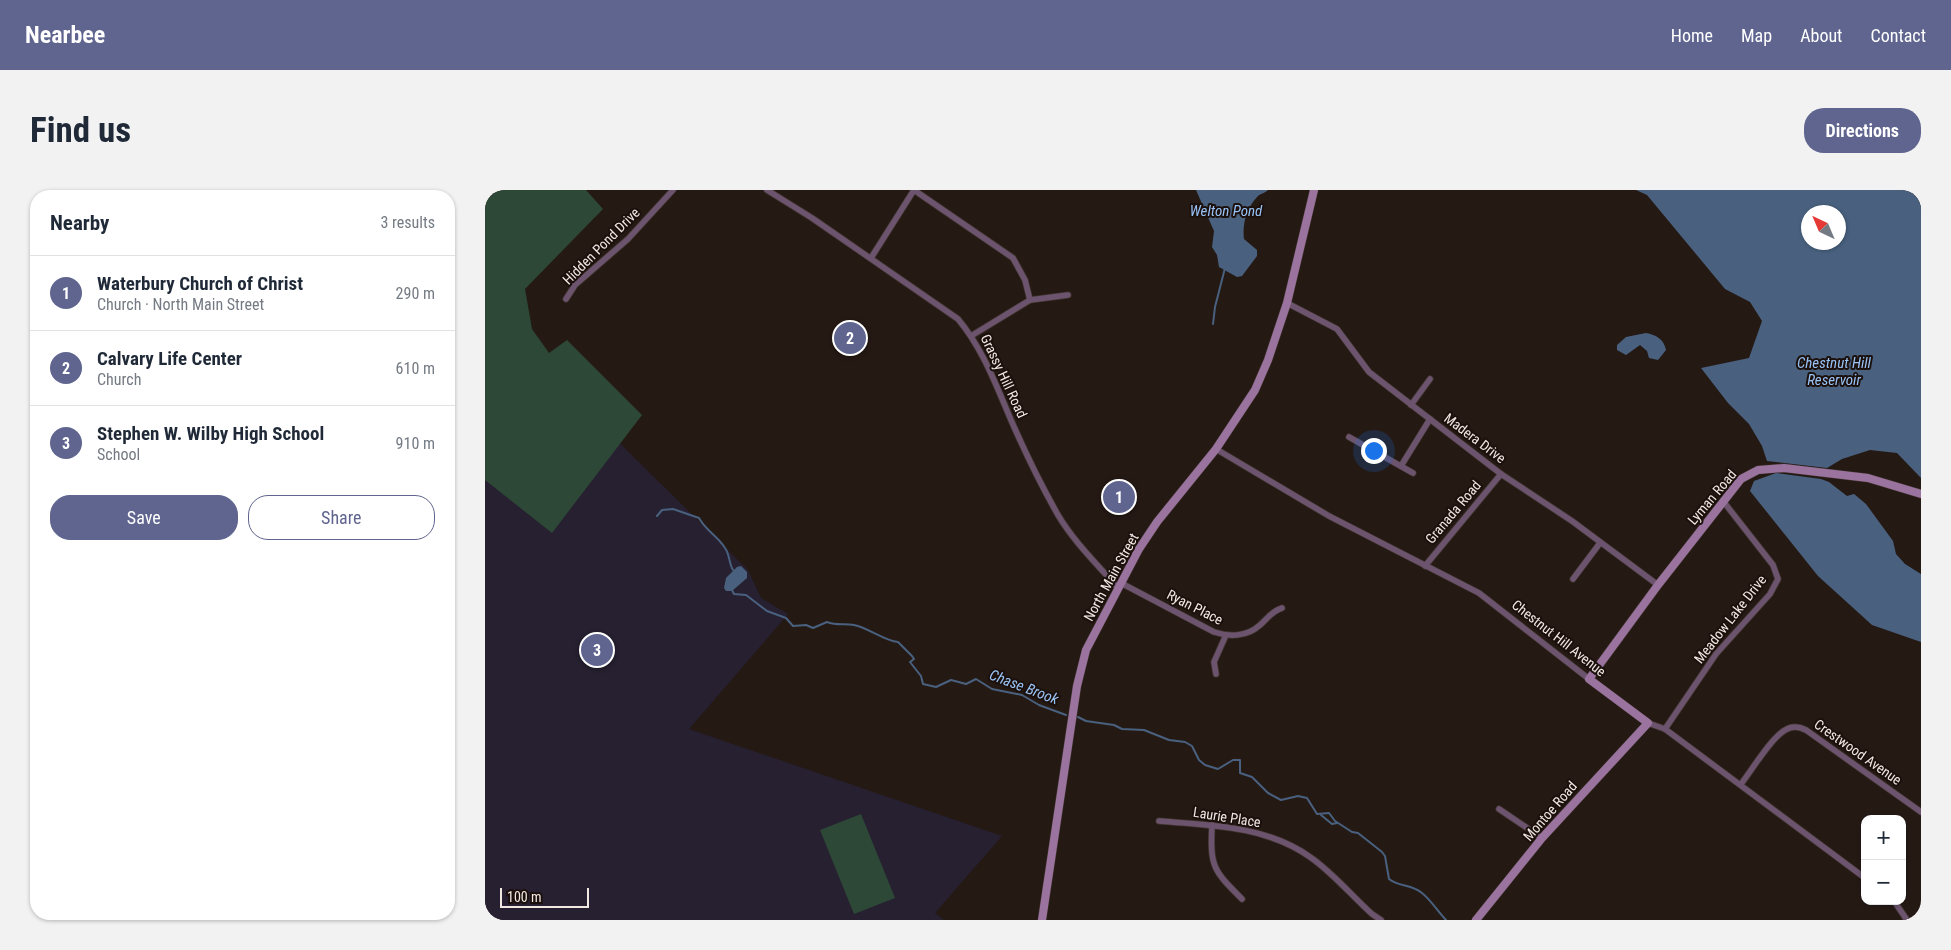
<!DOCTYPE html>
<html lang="en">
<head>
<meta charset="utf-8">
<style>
  body { margin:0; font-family:"Roboto Condensed",sans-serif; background:#f2f2f3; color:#1f2937 }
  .controls { position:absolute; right:15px; bottom:15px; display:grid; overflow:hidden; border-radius:10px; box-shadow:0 1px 4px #0004 }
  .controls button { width:45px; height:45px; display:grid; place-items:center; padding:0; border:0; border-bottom:1px solid #e0e1e3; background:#fff; color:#1f2937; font:25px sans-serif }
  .compass { position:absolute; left:1316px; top:15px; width:45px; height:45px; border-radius:50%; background:#fff; box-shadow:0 1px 4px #0004; rotate:316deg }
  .scale { position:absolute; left:15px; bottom:12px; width:89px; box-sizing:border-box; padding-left:5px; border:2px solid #f1e8e4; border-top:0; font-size:14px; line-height:18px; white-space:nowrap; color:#f1e8e4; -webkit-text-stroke:4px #1b100b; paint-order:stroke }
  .you { position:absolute; left:888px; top:260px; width:18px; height:18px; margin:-12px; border:4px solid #fff; border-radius:50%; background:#1a73e8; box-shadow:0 0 0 8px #1a73e833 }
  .badge { display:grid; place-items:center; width:32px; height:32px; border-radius:50%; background:#5f658f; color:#fff; font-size:16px; font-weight:700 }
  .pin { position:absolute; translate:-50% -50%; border:2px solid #fff; box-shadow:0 1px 5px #0006 }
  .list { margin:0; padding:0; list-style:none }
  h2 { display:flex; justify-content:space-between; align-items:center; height:65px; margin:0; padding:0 20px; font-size:21px }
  h2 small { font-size:16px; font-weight:400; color:#747a83 }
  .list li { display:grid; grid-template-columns:32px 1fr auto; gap:15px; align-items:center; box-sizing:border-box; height:75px; padding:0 20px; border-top:1px solid #e0e1e3 }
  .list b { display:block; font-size:19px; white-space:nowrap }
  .list p { margin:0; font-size:16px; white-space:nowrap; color:#747a83 }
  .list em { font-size:16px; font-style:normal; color:#747a83 }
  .actions { display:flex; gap:10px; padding:15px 20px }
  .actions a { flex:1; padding:11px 0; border:1px solid #5f658f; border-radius:20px; text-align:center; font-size:18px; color:#5f658f }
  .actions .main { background:#5f658f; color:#fff }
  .map { position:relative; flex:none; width:1436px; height:730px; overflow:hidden; border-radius:20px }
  header { display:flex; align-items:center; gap:30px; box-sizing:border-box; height:70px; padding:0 25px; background:#5f658f; color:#fff }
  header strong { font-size:24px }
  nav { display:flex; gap:28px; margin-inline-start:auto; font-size:18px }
  .intro { display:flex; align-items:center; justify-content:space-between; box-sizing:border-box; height:120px; padding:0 30px }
  h1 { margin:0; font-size:35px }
  .button { padding:12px 22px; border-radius:20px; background:#5f658f; color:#fff; font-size:18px; font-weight:700 }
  main { display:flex; gap:30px; padding:0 30px }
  aside { flex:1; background:#fff; border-radius:20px; box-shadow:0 1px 4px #0004 }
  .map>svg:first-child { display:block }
  .education { fill:#262030 }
  .green { fill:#2d4837 }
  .water { fill:#49617f; fill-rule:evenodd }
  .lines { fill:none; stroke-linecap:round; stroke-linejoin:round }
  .stream { stroke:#49617f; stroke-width:2 }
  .street-casing { stroke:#423631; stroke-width:7 }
  .secondary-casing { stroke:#423631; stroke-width:9 }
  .street { stroke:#6c546f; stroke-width:5.5 }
  .secondary { stroke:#9a739f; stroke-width:8 }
  .labels { text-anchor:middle; stroke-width:4; stroke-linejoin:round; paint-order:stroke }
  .street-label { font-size:14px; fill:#f1e8e4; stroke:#1b100b }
  .water-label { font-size:15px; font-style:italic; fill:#99c3f7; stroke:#1b100b }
</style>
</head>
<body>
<header>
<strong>Nearbee</strong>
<nav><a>Home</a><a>Map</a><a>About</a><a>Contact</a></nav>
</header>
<div class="intro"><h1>Find us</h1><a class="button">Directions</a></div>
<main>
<aside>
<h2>Nearby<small>3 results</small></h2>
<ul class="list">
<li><span class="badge">1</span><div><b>Waterbury Church of Christ</b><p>Church · North Main Street</p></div><em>290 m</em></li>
<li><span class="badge">2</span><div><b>Calvary Life Center</b><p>Church</p></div><em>610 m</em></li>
<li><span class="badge">3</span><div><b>Stephen W. Wilby High School</b><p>School</p></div><em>910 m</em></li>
</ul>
<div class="actions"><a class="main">Save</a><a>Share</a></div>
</aside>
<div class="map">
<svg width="1436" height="730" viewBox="0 0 1436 730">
  <rect width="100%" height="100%" fill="#251914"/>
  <polygon class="education" points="0,128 87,206 263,380 276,408 303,424 204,539 517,646 450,723 459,730 0,730"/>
  <g class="green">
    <polygon points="0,0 101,0 118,19 40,99 47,139 64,163 82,150 157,225 67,343 0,290"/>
    <polygon points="376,624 410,708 369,724 335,640"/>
  </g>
  <g class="water">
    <path d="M711,0H783C780,3 775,4 773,6C762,17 757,33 759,49L772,60V66L757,86L752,87L734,77L732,65L727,57L729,41Z"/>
    <path d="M1151,0H1436V288L1412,263L1385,260L1357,269L1342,278L1282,271L1277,256L1264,234L1243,213L1216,178L1264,168L1277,131L1265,112L1240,99L1162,5ZM1354,22V52H1324V22Z"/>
    <path d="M1161,143C1171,145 1179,149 1181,160L1173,170L1164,168L1162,161L1155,155L1141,165L1132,160V155L1141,147Z"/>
    <polygon points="1291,283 1336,289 1344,292 1362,306 1369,304 1381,314 1408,351 1411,364 1420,374 1436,384 1436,452 1387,435 1333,386 1265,301 1269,291"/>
    <polygon points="252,377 256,376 262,382 262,388 247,401 241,401 239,398 241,388"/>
  </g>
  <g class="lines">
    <g class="stream">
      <polyline points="728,134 730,117 740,78"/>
      <path d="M172,326L177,320L188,319L214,328C221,341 233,346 240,358C245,365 244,374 248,380"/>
      <path d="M247,400L249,404L261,405L282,421L301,428L308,436L321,435L328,438L342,432C352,436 359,433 369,435C384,438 399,451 413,452L427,466L429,469L425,472L436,486L438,494L451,497L466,490L481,494L491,489L507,499L537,505L554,515L581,525"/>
      <path d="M593,527L601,531L629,535L637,539L659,540L684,550L700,552L707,556L714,570L720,575L733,579L748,570H755V583L767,587L783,603L796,610L813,606L822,608L832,624L844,623L850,631L867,642L873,643L897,662L900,666L904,689C914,697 927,694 937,703C946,710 953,722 961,730"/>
      <polyline points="836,625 847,634 852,633"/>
    </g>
    <g class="street-casing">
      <g id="street">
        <path d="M282,0L327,28L473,129C498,159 511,195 526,230C540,262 556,295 573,325C589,352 613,375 633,398"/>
        <polyline points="429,0 528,68 540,90 545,110"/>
        <polyline points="386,68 429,0"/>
        <polyline points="81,109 90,95 143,49 188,0"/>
        <polyline points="802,113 852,139 884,182 1016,284 1087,331 1173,395"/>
        <polyline points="486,146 545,110 583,105"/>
        <polyline points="926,215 945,189"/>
        <polyline points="864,247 928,283"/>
        <polyline points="731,259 844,326 994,403 1104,489"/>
        <polyline points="916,276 945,229"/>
        <polyline points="940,376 1016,284"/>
        <polyline points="1088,389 1115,353"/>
        <path d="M636,393L729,442C744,447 762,447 775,435C783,428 787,421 797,418"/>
        <polyline points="731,484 729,472 741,445"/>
        <polyline points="1163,533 1180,539 1380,688"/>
        <polyline points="1180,539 1231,464 1285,404 1293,389 1288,375 1238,311"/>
        <path d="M1256,594C1267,580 1287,546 1302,539C1308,536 1315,537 1321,540L1436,622"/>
        <polyline points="1014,619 1057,648"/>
        <path d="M674,631C725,635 782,636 825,667C847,682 867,706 887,724L896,730"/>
        <path d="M727,635C725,677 728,680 757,709"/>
        <polyline points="1409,711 1422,730"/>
      </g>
    </g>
    <g class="secondary-casing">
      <g id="secondary">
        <polyline points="557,730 592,496 601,460 654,359 672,332 731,259 770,200 783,170 802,113 829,0"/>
        <polyline points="991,730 1057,648 1163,533 1104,489 1173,395 1256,289 1273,280 1299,278 1383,288 1436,304"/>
      </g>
    </g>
    <use href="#street" class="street"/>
    <use href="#secondary" class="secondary"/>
  </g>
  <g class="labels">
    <g class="street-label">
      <text transform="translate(116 56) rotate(-45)" y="5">Hidden Pond Drive</text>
      <text transform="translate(519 186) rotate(65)" y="5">Grassy Hill Road</text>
      <text transform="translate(990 248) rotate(37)" y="5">Madera Drive</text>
      <text transform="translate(1227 307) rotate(-50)" y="5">Lyman Road</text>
      <text transform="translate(968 322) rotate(-50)" y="5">Granada Road</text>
      <text transform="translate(626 387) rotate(-61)" y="5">North Main Street</text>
      <text transform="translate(710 417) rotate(27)" y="5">Ryan Place</text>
      <text transform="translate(1245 429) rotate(-52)" y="5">Meadow Lake Drive</text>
      <text transform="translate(1074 448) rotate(38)" y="5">Chestnut Hill Avenue</text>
      <text transform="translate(1373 562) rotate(35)" y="5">Crestwood Avenue</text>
      <text transform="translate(1065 621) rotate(-49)" y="5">Montoe Road</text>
      <text transform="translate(742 627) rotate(9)" y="5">Laurie Place</text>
    </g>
    <g class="water-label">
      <text x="741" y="26">Welton Pond</text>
      <text x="1349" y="178">Chestnut Hill<tspan x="1349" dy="17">Reservoir</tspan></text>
      <text transform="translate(539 497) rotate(21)" y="5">Chase Brook</text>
    </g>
  </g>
</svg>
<div class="controls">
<button>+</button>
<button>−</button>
</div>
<svg class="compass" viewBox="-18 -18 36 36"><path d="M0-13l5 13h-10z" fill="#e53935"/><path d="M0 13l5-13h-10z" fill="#747a83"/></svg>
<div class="scale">100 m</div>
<div class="you"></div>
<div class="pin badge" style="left:634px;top:307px">1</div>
<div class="pin badge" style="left:365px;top:148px">2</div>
<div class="pin badge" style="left:112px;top:460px">3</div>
</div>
</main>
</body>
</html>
